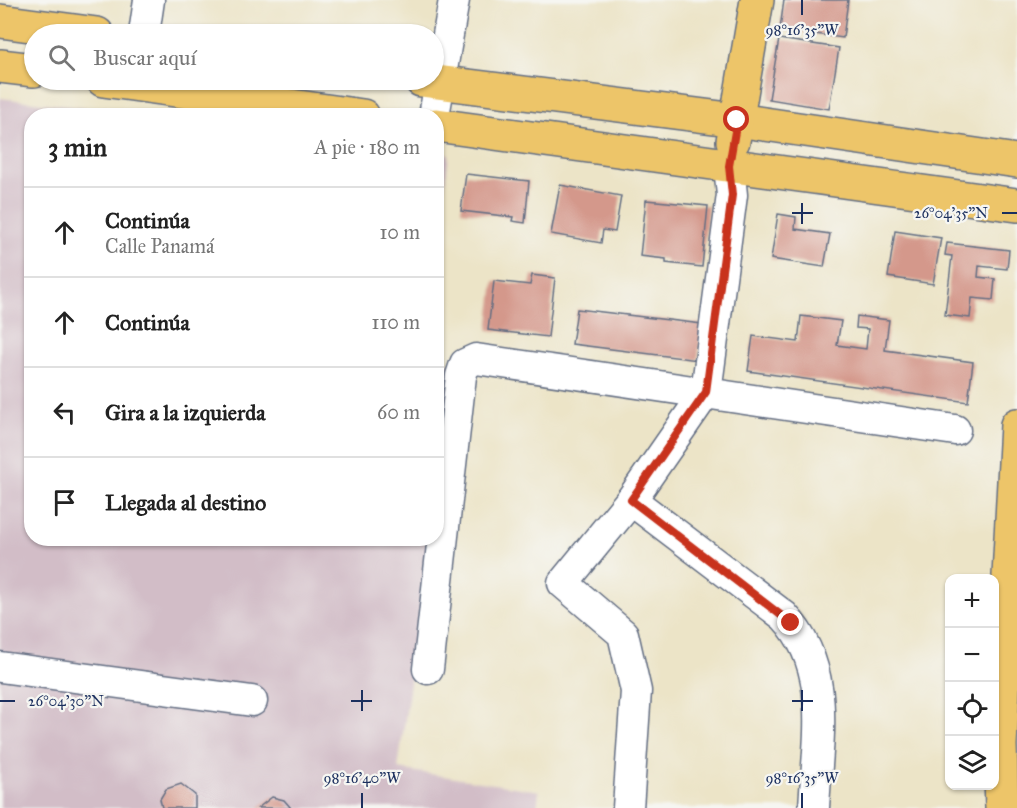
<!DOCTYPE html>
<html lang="es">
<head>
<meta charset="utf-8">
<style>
  body { margin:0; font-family:"IM FELL Great Primer",serif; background:#f2f2f2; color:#222 }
  .controls { position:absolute; right:18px; bottom:18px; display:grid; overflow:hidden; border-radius:12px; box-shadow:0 2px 4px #0004 }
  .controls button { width:54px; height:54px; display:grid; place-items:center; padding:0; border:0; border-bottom:2px solid #e0e0e0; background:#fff; color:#222; font:30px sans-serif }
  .stop { position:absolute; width:18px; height:18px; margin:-14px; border:4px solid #c8321e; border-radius:50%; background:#fff }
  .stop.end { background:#c8321e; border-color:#fff; box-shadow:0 2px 6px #0008 }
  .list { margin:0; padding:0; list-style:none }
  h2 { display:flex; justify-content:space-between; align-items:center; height:78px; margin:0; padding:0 24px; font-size:26px }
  h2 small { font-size:20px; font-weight:400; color:#767676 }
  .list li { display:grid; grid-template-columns:39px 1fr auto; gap:18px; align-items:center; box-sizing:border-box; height:90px; padding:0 24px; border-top:2px solid #e0e0e0 }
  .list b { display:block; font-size:22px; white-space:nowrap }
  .list p { margin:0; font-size:20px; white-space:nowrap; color:#767676 }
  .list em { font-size:20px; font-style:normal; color:#767676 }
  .icon { flex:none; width:33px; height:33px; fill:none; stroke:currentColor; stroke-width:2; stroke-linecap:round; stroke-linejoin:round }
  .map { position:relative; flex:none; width:1017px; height:808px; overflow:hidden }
  .search { position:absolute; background:#fff; box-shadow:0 2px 4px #0004; left:24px; top:24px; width:420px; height:66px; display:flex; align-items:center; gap:15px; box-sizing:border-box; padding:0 21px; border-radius:33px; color:#767676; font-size:22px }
  .panel { position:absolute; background:#fff; box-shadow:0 2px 4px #0004; left:24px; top:108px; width:420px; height:438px; border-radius:24px }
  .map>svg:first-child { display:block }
  .industrial { fill:#d2bdc7 }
  .building { fill:#d4988b }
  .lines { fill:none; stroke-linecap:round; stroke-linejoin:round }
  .minor-casing { stroke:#646e83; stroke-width:33 }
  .major-casing { stroke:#646e83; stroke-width:36 }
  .minor { stroke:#fff; stroke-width:30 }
  .major { stroke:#edc569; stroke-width:33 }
  .route { stroke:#c8321e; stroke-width:8 }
  .ticks { fill:none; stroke:#1b2f5e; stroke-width:2 }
  .ticks-label { font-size:15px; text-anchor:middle; fill:#1b2f5e; stroke:#f6f6f2; stroke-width:4.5; stroke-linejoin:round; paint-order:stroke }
</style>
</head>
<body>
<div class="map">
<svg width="1017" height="808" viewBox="0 0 1017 808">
  <rect width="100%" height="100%" fill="#f6f6f2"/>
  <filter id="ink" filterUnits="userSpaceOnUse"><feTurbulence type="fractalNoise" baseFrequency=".0167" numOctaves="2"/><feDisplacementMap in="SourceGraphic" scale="12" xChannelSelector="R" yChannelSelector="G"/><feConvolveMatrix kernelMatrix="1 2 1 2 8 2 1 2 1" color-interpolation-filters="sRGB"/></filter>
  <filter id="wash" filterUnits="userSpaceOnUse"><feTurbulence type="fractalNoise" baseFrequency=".008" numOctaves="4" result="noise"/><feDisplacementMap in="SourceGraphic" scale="24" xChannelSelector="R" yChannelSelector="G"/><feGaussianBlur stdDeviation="1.35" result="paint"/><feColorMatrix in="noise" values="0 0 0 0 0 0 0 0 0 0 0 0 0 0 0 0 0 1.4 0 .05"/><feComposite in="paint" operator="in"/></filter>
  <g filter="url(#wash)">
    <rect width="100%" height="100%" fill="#ece4c7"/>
    <g class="industrial">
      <polygon points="0,98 140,115 32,116 32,538 430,539 398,769 539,791 537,808 0,808"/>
      <polygon points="437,153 449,154 437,242 436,153"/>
      <polygon points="437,362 455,364 437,495"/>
    </g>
    <g id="blocks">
      <g class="building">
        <polygon points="784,0 848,0 843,38 780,29"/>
        <polygon points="779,39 839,48 829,109 769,99"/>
        <polygon points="466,174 529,181 525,223 512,221 513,217 461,211"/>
        <polygon points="560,185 621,196 615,232 603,230 601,243 551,234"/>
        <polygon points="646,200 708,206 702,267 666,263 666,259 640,256"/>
        <polygon points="778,214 796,217 795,229 830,234 824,267 771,259"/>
        <polygon points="895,231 941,238 933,284 888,277"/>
        <polygon points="947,243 1009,250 1007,269 979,266 978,277 995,279 993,300 972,298 970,318 945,315 952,256 945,255"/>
        <polygon points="532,275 555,278 548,337 488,330 494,281 530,285"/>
        <polygon points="577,309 702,324 698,360 572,344"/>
        <polygon points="801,316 841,321 837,345 866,349 868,329 856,328 857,316 889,320 885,350 973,362 968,402 748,371 753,336 798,342"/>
        <polygon points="181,784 195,795 195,808 162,808 160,799 166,789"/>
        <polygon points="272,797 284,800 291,808 258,808"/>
      </g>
    </g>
  </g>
  <g filter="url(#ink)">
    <use href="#blocks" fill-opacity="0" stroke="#646e83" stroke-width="1.5"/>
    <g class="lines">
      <g class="minor-casing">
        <g id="minor">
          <polyline points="144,34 149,0"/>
          <polyline points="434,116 454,0"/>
          <path d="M631,500L784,616C834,669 817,742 814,808"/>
          <polyline points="0,667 252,701"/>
          <polyline points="428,669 461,376 465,364 476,359 955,430"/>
          <polyline points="628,808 636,691 623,634 563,583 631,500 706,392 732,195 729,166"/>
        </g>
      </g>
      <g class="major-casing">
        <g id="major">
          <polyline points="0,21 97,34"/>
          <polyline points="0,66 34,70"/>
          <polyline points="103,80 363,116"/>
          <polyline points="421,80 737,120 1017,161"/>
          <polyline points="436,125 1017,205"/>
          <polyline points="733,141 757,0"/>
          <polyline points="1002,808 1000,745 1017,425"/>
        </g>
      </g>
      <use href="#minor" class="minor"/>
      <use href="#major" class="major"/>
    </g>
  </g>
  <g class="lines" filter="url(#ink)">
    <polyline class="route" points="737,120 729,166 732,195 706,392 631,500 791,623"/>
  </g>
  <path class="ticks" d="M802,0V15M802,203V224M792,213H813M1002,213H1017M362,690V711M802,690V711M0,701H15M351,701H372M792,701H813M362,793V808M802,793V808"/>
  <g class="ticks-label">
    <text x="802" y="35">98°16'35"W</text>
    <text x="951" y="218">26°04'35"N</text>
    <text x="66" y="706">26°04'30"N</text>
    <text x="362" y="783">98°16'40"W</text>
    <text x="802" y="783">98°16'35"W</text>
  </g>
</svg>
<div class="controls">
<button>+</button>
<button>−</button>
<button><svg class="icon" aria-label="locate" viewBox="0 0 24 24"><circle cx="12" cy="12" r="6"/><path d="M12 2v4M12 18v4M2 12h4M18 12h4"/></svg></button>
<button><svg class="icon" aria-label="layers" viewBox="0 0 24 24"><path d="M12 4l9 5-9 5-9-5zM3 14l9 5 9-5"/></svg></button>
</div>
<div class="stop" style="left:737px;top:120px"></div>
<div class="stop end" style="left:791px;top:623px"></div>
<div class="search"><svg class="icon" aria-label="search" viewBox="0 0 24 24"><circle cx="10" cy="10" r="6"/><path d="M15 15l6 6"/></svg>Buscar aquí</div>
<section class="panel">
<h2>3 min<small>A pie · 180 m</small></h2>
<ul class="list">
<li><svg class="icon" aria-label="ahead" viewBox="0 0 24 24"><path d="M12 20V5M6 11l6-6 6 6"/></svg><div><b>Continúa</b><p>Calle Panamá</p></div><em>10 m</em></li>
<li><svg class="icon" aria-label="ahead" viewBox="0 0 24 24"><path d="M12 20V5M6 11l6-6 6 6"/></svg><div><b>Continúa</b></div><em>110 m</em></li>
<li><svg class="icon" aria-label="left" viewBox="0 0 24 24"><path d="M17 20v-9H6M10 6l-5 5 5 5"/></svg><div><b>Gira a la izquierda</b></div><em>60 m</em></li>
<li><svg class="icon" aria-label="arrive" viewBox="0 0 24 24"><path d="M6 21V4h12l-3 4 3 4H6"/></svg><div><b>Llegada al destino</b></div></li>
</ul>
</section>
</div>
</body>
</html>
